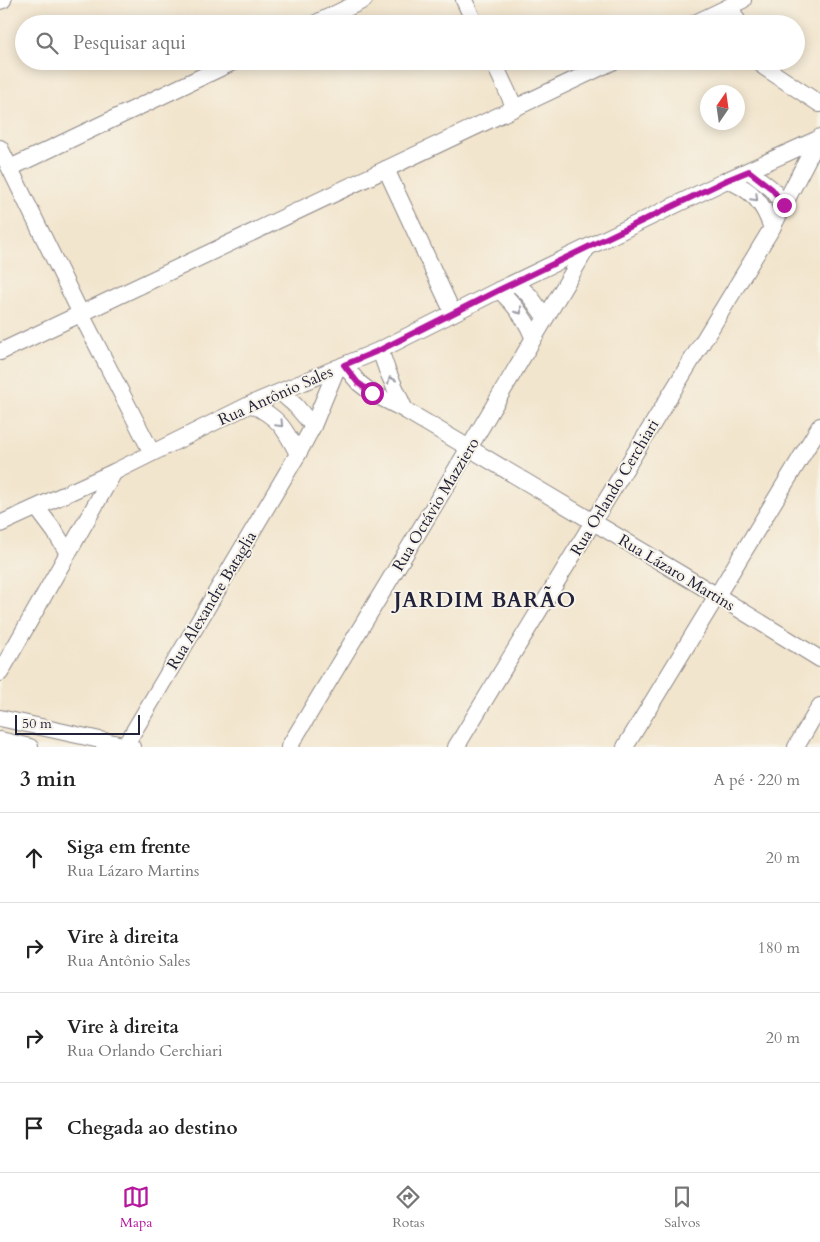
<!DOCTYPE html>
<html lang="pt">
<head>
<meta charset="utf-8">
<style>
  body { margin:0; font-family:Cardo,serif; background:#f2f2f2; color:#222 }
  .compass { position:absolute; left:700px; top:85px; width:45px; height:45px; border-radius:50%; background:#fff; box-shadow:0 2px 12px #0003; rotate:13deg }
  .scale { position:absolute; left:15px; bottom:12px; width:125px; box-sizing:border-box; padding-left:5px; border:2px solid #22223b; border-top:0; font-size:14px; line-height:18px; white-space:nowrap; color:#22223b; -webkit-text-stroke:4px #f7f3e8; paint-order:stroke }
  .stop { position:absolute; width:15px; height:15px; margin:-11px; border:4px solid #b5179e; border-radius:50%; background:#fff }
  .stop.end { background:#b5179e; border-color:#fff; box-shadow:0 1px 5px #0008 }
  .list { margin:0; padding:0; list-style:none }
  h2 { display:flex; justify-content:space-between; align-items:center; height:65px; margin:0; padding:0 20px; font-size:21px }
  h2 small { font-size:16px; font-weight:400; color:#767676 }
  .list li { display:grid; grid-template-columns:32px 1fr auto; gap:15px; align-items:center; box-sizing:border-box; height:90px; padding:0 20px; border-top:1px solid #e0e0e0 }
  .list b { display:block; font-size:19px; white-space:nowrap }
  .list p { margin:0; font-size:16px; white-space:nowrap; color:#767676 }
  .list em { font-size:16px; font-style:normal; color:#767676 }
  .icon { flex:none; width:28px; height:28px; fill:none; stroke:currentColor; stroke-width:2; stroke-linecap:round; stroke-linejoin:round }
  .map { position:relative; flex:none; width:820px; height:747px; overflow:hidden }
  .search { position:absolute; background:#fff; box-shadow:0 2px 12px #0003; left:15px; right:15px; top:15px; height:55px; display:flex; align-items:center; gap:12px; box-sizing:border-box; padding:0 18px; border-radius:28px; color:#767676; font-size:19px }
  .sheet { height:425px; background:#fff }
  nav { display:flex; justify-content:space-around; align-items:center; box-sizing:border-box; height:70px; border-top:1px solid #e0e0e0; background:#fff; font-size:14px; color:#767676 }
  nav a { display:grid; justify-items:center; gap:2px }
  nav .on { color:#b5179e }
  .map>svg:first-child { display:block }
  .lines { fill:none; stroke-linecap:round; stroke-linejoin:round }
  .minor-casing { stroke:#8a8484; stroke-width:18 }
  .minor { stroke:#fff; stroke-width:16 }
  .oneway { stroke:#9c9ca7 }
  .route { stroke:#b5179e; stroke-width:6 }
  .labels { text-anchor:middle; stroke-width:4; stroke-linejoin:round; paint-order:stroke }
  .street-label { font-size:16px; fill:#22223b; stroke:#f7f3e8 }
  .district-label { font-size:21px; font-weight:bold; letter-spacing:1px; fill:#22223b; stroke:#f7f3e8 }
</style>
</head>
<body>
<div class="map">
<svg width="820" height="747" viewBox="0 0 820 747">
  <rect width="100%" height="100%" fill="#f7f3e8"/>
  <filter id="ink" filterUnits="userSpaceOnUse"><feTurbulence type="fractalNoise" baseFrequency=".02" numOctaves="2"/><feDisplacementMap in="SourceGraphic" scale="10" xChannelSelector="R" yChannelSelector="G"/><feConvolveMatrix kernelMatrix="1 2 1 2 8 2 1 2 1" color-interpolation-filters="sRGB"/></filter>
  <filter id="wash" filterUnits="userSpaceOnUse"><feTurbulence type="fractalNoise" baseFrequency=".0096" numOctaves="4" result="noise"/><feDisplacementMap in="SourceGraphic" scale="20" xChannelSelector="R" yChannelSelector="G"/><feGaussianBlur stdDeviation="1.12" result="paint"/><feColorMatrix in="noise" values="0 0 0 0 0 0 0 0 0 0 0 0 0 0 0 0 0 1.4 0 .05"/><feComposite in="paint" operator="in"/></filter>
  <g filter="url(#wash)">
    <rect width="100%" height="100%" fill="#f2e5cd"/>
  </g>
  <g filter="url(#ink)">
    <g class="lines">
      <g class="minor-casing">
        <g id="minor">
          <polyline points="464,0 475,24"/>
          <polyline points="0,1 3,0"/>
          <polyline points="730,6 739,24"/>
          <polyline points="314,24 364,0"/>
          <polyline points="693,24 743,0"/>
          <polyline points="493,61 515,108"/>
          <polyline points="759,61 764,67 820,104"/>
          <polyline points="0,148 81,314 152,453"/>
          <polyline points="10,168 235,61"/>
          <polyline points="386,169 453,313"/>
          <polyline points="749,171 772,189 784,205"/>
          <path d="M727,180C753,190 763,203 772,228"/>
          <polyline points="516,283 530,296 545,317"/>
          <path d="M499,290C514,304 526,318 533,337"/>
          <polyline points="380,350 387,370 405,410"/>
          <polyline points="0,352 614,61"/>
          <polyline points="344,365 359,383 372,393 405,410 469,448 716,595 820,659"/>
          <polyline points="281,393 295,405 313,426"/>
          <path d="M251,404C279,418 284,427 298,454"/>
          <polyline points="37,508 55,532 68,553"/>
          <polyline points="0,524 114,472 251,404 380,350 499,290 727,180 818,139 820,137"/>
          <polyline points="0,673 114,472"/>
          <polyline points="0,718 132,747"/>
          <polyline points="0,740 30,747"/>
          <polyline points="125,746 298,454 313,426 337,368"/>
          <polyline points="289,747 469,448 587,248"/>
          <polyline points="456,747 772,228 818,139"/>
          <polyline points="625,747 820,426"/>
          <polyline points="796,747 820,706"/>
        </g>
      </g>
      <use href="#minor" class="minor"/>
    </g>
    <defs><path id="oneway-chevron" d="M-2-3.5L2.5 0L-2 3.5" fill="none" stroke-width="1.6" stroke-linecap="round" stroke-linejoin="round" transform="scale(1.25)"/></defs>
    <g class="oneway">
      <use href="#oneway-chevron" transform="translate(755 198) rotate(45)"/>
      <use href="#oneway-chevron" transform="translate(519 311) rotate(52)"/>
      <use href="#oneway-chevron" transform="translate(391 380) rotate(-114)"/>
      <use href="#oneway-chevron" transform="translate(280 424) rotate(47)"/>
    </g>
  </g>
  <g class="lines" filter="url(#ink)">
    <polyline class="route" points="372,393 358,383 344,365 380,350 499,290 727,180 749,171 772,189 784,205"/>
  </g>
  <g class="labels">
    <g class="street-label">
      <text transform="translate(275 395) rotate(-24)" y="6">Rua Antônio Sales</text>
      <text transform="translate(614 487) rotate(-59)" y="6">Rua Orlando Cerchiari</text>
      <text transform="translate(435 504) rotate(-59)" y="6">Rua Octávio Mazziero</text>
      <text transform="translate(677 572) rotate(31)" y="6">Rua Lázaro Martins</text>
      <text transform="translate(211 600) rotate(-59)" y="6">Rua Alexandre Bataglia</text>
    </g>
    <g class="district-label">
      <text x="485" y="607">JARDIM BARÃO</text>
    </g>
  </g>
</svg>
<svg class="compass" viewBox="-18 -18 36 36"><path d="M0-13l5 13h-10z" fill="#e53935"/><path d="M0 13l5-13h-10z" fill="#767676"/></svg>
<div class="scale">50 m</div>
<div class="stop" style="left:372px;top:393px"></div>
<div class="stop end" style="left:784px;top:205px"></div>
<div class="search"><svg class="icon" aria-label="search" viewBox="0 0 24 24"><circle cx="10" cy="10" r="6"/><path d="M15 15l6 6"/></svg>Pesquisar aqui</div>
</div>
<section class="sheet">
<h2>3 min<small>A pé · 220 m</small></h2>
<ul class="list">
<li><svg class="icon" aria-label="ahead" viewBox="0 0 24 24"><path d="M12 20V5M6 11l6-6 6 6"/></svg><div><b>Siga em frente</b><p>Rua Lázaro Martins</p></div><em>20 m</em></li>
<li><svg class="icon" aria-label="right" viewBox="0 0 24 24"><path d="M7 20v-9h11M14 6l5 5-5 5"/></svg><div><b>Vire à direita</b><p>Rua Antônio Sales</p></div><em>180 m</em></li>
<li><svg class="icon" aria-label="right" viewBox="0 0 24 24"><path d="M7 20v-9h11M14 6l5 5-5 5"/></svg><div><b>Vire à direita</b><p>Rua Orlando Cerchiari</p></div><em>20 m</em></li>
<li><svg class="icon" aria-label="arrive" viewBox="0 0 24 24"><path d="M6 21V4h12l-3 4 3 4H6"/></svg><div><b>Chegada ao destino</b></div></li>
</ul>
</section>
<nav>
<a class="on"><svg class="icon" aria-label="map" viewBox="0 0 24 24"><path d="M3 6l6-2 6 2 6-2v14l-6 2-6-2-6 2zM9 4v14M15 6v14"/></svg>Mapa</a>
<a><svg class="icon" aria-label="directions" viewBox="0 0 24 24"><path d="M12 3l9 9-9 9-9-9zM9 14v-3h6M13 9l2 2-2 2"/></svg>Rotas</a>
<a><svg class="icon" aria-label="saved" viewBox="0 0 24 24"><path d="M7 4h10v16l-5-4-5 4z"/></svg>Salvos</a>
</nav>
</body>
</html>
